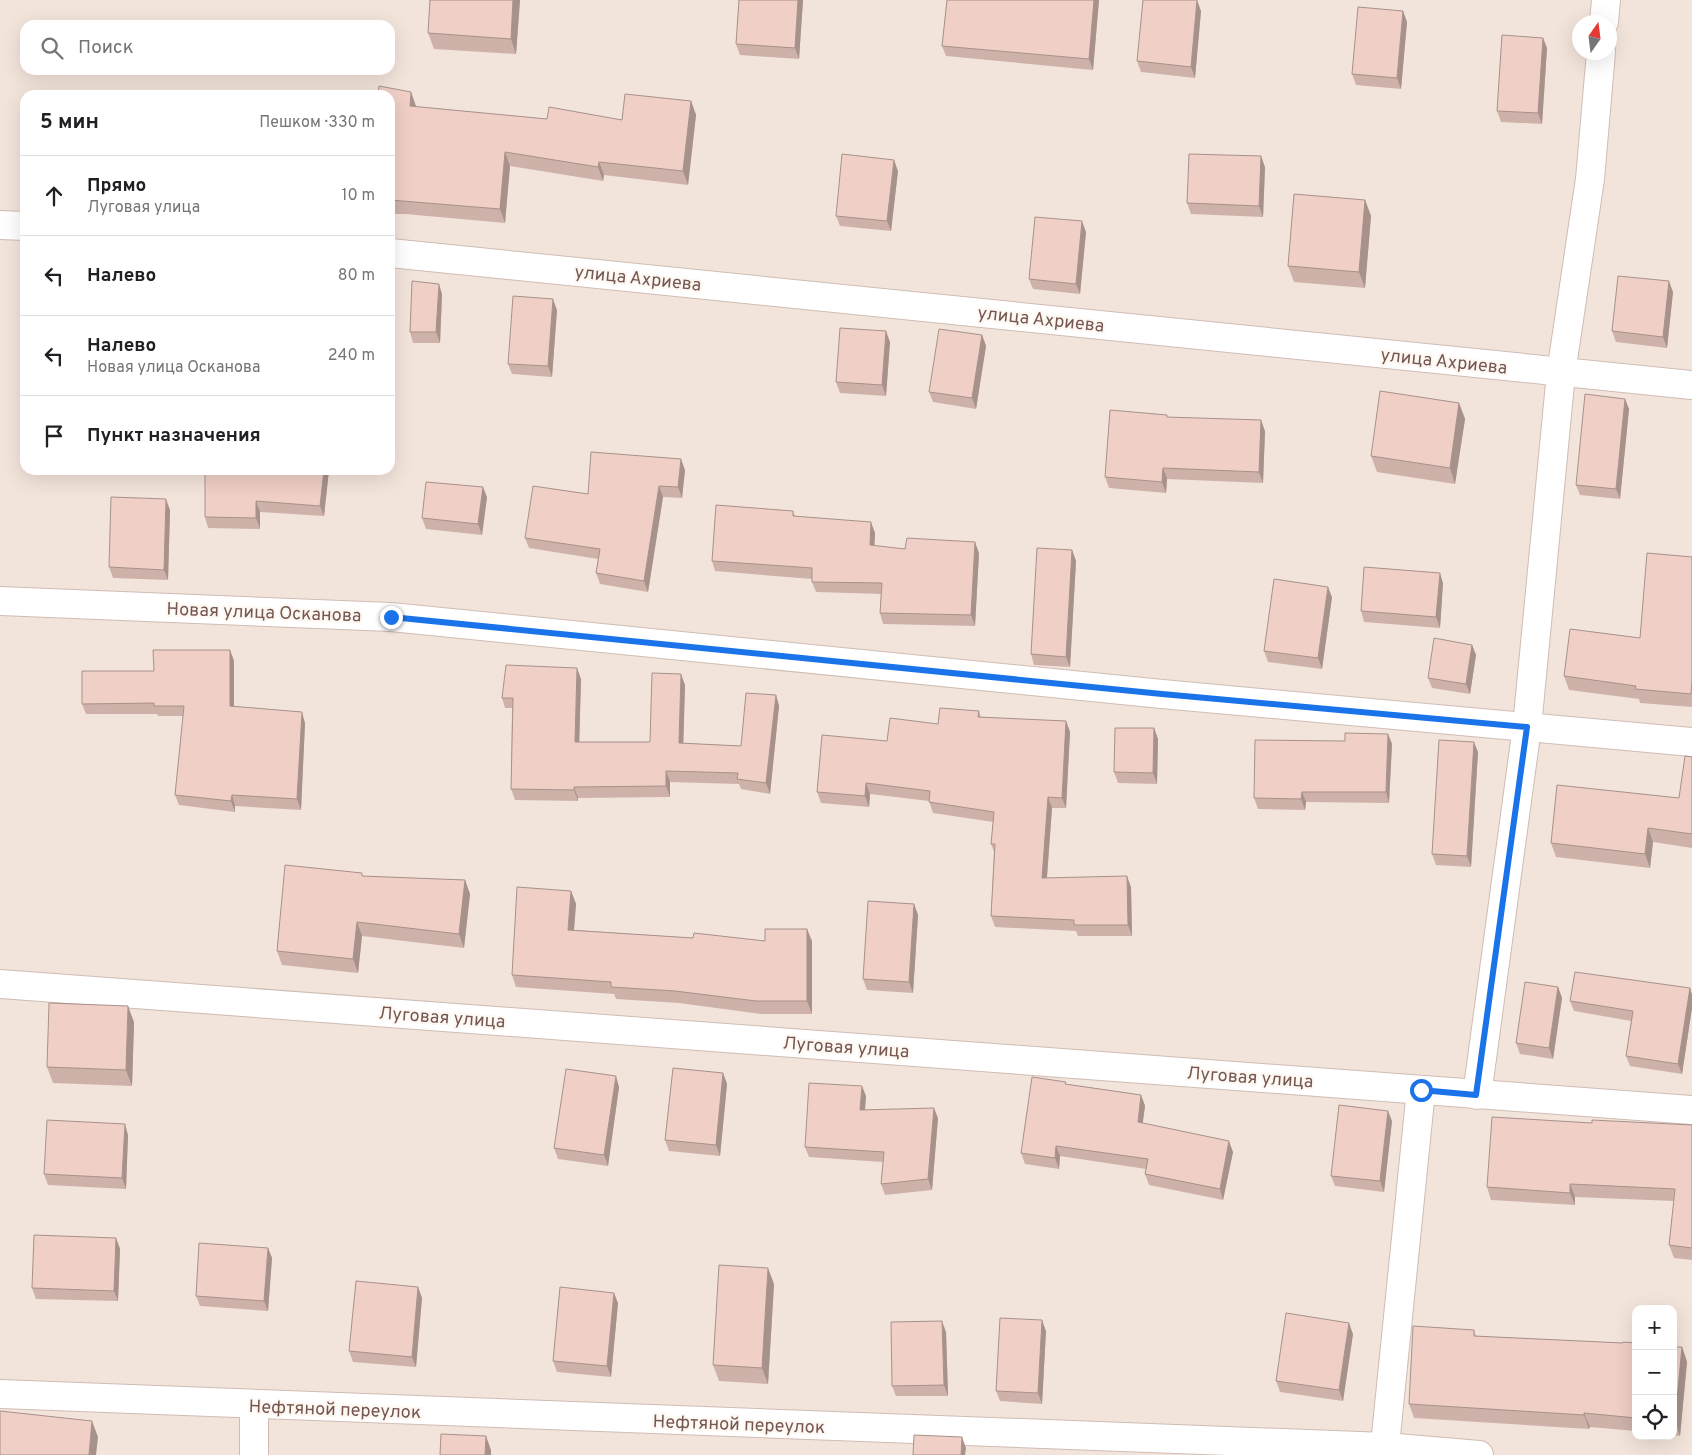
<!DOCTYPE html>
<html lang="ru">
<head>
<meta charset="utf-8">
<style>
  body { margin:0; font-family:Overpass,sans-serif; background:#f2f2f2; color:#202124 }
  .controls { position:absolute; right:15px; bottom:15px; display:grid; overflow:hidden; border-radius:10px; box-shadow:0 5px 20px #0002 }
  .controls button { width:45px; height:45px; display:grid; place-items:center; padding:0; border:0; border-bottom:1px solid #e0e0e0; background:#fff; color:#202124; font:25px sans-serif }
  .compass { position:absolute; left:1572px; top:15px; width:45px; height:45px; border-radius:50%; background:#fff; box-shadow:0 5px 20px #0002; rotate:14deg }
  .stop { position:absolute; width:15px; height:15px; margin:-11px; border:4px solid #1a73e8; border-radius:50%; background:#fff }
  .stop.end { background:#1a73e8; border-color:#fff; box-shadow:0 1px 5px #0008 }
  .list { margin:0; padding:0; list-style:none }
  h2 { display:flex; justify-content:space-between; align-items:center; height:65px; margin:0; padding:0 20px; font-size:21px }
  h2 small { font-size:16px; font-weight:400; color:#757577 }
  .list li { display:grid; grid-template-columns:32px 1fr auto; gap:15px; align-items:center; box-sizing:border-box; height:80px; padding:0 20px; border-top:1px solid #e0e0e0 }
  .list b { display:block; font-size:19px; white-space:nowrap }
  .list p { margin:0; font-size:16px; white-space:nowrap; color:#757577 }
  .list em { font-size:16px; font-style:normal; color:#757577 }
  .icon { flex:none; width:28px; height:28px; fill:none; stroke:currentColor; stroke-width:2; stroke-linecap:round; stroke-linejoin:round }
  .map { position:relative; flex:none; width:1692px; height:1455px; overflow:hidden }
  .search { position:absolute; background:#fff; box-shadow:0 5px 20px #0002; left:20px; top:20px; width:375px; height:55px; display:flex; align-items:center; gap:12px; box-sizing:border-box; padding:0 18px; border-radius:15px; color:#757577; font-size:19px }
  .panel { position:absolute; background:#fff; box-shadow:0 5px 20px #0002; left:20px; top:90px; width:375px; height:385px; border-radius:15px }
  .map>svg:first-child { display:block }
  .residential { fill:#f3e4db; fill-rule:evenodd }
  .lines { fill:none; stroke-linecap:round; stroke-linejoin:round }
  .minor-casing { stroke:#d0bcb4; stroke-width:30 }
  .minor { stroke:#fff; stroke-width:28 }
  .wall { fill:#ceb2aa }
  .shaded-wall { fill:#a7918b }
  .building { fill:#efcfc6; stroke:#a7918b }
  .route { stroke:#1a73e8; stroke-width:6 }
  .labels { text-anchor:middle; stroke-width:4.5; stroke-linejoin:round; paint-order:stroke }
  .street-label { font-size:18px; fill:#765750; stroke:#fef8f3 }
</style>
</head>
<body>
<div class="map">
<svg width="1692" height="1455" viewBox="0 0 1692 1455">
  <rect width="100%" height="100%" fill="#fcf3ec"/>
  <path class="residential" d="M0,0H1692V1455H0ZM1580,22H1610V52H1580ZM25,25H390V70H25ZM25,95H390V470H25ZM1636,1309H1673V1436H1636Z"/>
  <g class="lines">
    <g class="minor-casing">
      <g id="minor">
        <polyline points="1604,22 1606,0"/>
        <polyline points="0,225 25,226"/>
        <polyline points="390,253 1692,385"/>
        <polyline points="0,601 391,617 1162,694 1692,742"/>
        <polyline points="0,984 1692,1110"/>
        <polyline points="1477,1095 1527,727 1561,373 1590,179 1601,52"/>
        <polyline points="0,1394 1385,1447 1479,1455"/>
        <polyline points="254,1455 254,1406"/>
        <polyline points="1384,1455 1421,1090"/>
      </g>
    </g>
    <use href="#minor" class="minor"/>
  </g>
  <g class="wall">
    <polygon points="430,0 520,0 516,54 434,49 428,33"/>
    <polygon points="739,0 803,0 799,59 740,55 736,44"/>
    <polygon points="947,0 1099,0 1093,70 946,56 942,46"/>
    <polygon points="1201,11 1195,78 1141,72 1137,61"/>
    <polygon points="1403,11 1407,22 1401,89 1356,85 1352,74"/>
    <polygon points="1543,38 1547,48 1542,124 1501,122 1497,111"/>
    <polygon points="390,95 416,106 416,107 547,119 622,120 691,101 696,115 688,185 604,175 603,181 510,166 505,223 405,214 390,214"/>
    <polygon points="1265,167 1263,217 1191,214 1187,203"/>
    <polygon points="898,171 891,231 840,226 836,216"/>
    <polygon points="1365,200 1371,216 1365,288 1294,282 1288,266"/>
    <polygon points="1086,232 1080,294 1033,289 1029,279"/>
    <polygon points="1673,292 1667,348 1616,342 1612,331"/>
    <polygon points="442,294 440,343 413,343 410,332"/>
    <polygon points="557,310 552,377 512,374 508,364"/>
    <polygon points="982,335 986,346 976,409 933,402 929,392"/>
    <polygon points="890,342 886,396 840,393 836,382"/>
    <polygon points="1625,399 1629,409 1620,499 1580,495 1576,485"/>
    <polygon points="1459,403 1465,419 1455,484 1377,472 1371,456"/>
    <polygon points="1265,431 1263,483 1167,479 1166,493 1109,488 1105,477"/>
    <polygon points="329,470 324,516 260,512 260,529 208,528 205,517"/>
    <polygon points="685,470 682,498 663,497 648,592 600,584 596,573 598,559 529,548 525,538 588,494"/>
    <polygon points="487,497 482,535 426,529 422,518"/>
    <polygon points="170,510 168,580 113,578 109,567"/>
    <polygon points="793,511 795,516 875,533 874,546 905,549 979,553 975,626 883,624 880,613 881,594 816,592 812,582 812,579 715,571 712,561"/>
    <polygon points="1072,550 1076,561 1070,667 1034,665 1031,654"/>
    <polygon points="1692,557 1692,707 1640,703 1639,699 1569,690 1564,676 1640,638"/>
    <polygon points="1443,583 1440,628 1364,622 1361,611"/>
    <polygon points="1332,597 1322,669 1268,662 1264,651"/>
    <polygon points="1472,645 1476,655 1470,694 1432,688 1428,678"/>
    <polygon points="230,650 234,661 234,706 305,723 301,810 235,806 235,812 179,805 175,795 183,716 158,716 157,714 86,714 82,704 154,671"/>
    <polygon points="581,679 579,742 650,742 685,685 683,743 741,746 776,695 779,706 770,794 741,789 739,784 670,782 670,797 578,798 578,801 515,800 511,789 512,708 505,708 502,698"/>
    <polygon points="979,711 981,717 1066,721 1070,732 1066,808 1052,808 1047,878 1131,887 1132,936 1078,936 1076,931 995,927 991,916 994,852 991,844 993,822 933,813 929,801 870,794 869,807 821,803 817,792 887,741 938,724"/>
    <polygon points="1154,728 1158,739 1157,784 1118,783 1114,772"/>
    <polygon points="1388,734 1392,744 1389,803 1306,802 1305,810 1258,809 1254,798 1345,741"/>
    <polygon points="1478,752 1471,867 1436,865 1432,854"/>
    <polygon points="1692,757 1692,848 1653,842 1650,868 1556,857 1551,843 1679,798"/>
    <polygon points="363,876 465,880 470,894 464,948 362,936 358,973 282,965 277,951"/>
    <polygon points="571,891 576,904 574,930 693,938 765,941 812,941 812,1014 761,1014 679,1003 616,999 614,994 516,987 512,975"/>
    <polygon points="914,904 918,915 913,993 867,990 863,979"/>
    <polygon points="1558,987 1562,998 1553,1059 1520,1054 1516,1043"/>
    <polygon points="1690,988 1692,995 1692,1008 1682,1074 1630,1066 1626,1056 1631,1021 1574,1011 1570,1001"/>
    <polygon points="134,1022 132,1086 53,1083 47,1067"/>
    <polygon points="723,1073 727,1084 720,1156 669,1151 665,1140"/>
    <polygon points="1067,1084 1141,1095 1145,1106 1143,1123 1233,1152 1223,1200 1149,1185 1145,1174 1146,1169 1060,1156 1059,1169 1025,1164 1021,1153"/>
    <polygon points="619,1087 608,1166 558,1159 554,1148"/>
    <polygon points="866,1096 865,1110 938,1118 932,1190 885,1195 881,1184 883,1162 809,1157 805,1147"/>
    <polygon points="1392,1121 1384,1192 1335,1186 1331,1176"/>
    <polygon points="1592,1123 1692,1125 1692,1260 1674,1258 1669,1245 1674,1201 1575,1197 1575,1205 1491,1200 1487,1187"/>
    <polygon points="128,1135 126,1189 48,1185 44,1174"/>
    <polygon points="116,1238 120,1249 118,1301 36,1299 32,1288"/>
    <polygon points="268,1248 272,1258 268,1311 200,1306 196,1296"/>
    <polygon points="774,1284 768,1384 719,1381 713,1365"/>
    <polygon points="418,1287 422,1298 416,1367 353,1362 349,1351"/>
    <polygon points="618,1303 611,1377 557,1372 553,1361"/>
    <polygon points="1474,1330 1476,1336 1623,1343 1636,1343 1636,1431 1590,1427 1589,1429 1414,1418 1409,1404"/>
    <polygon points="1046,1331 1042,1404 1000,1401 996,1391"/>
    <polygon points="946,1332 948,1396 896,1396 892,1386"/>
    <polygon points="1353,1334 1343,1401 1280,1392 1276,1381"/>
    <polygon points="1673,1347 1682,1347 1687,1362 1680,1436 1673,1435"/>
  </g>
  <g class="shaded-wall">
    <polygon points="513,0 520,0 516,54 511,39"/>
    <polygon points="798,0 803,0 799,59 795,48"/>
    <polygon points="1094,0 1099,0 1093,70 1089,59"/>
    <polygon points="1197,0 1201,11 1195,78 1191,67"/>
    <polygon points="1403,11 1407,22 1401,89 1397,78"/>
    <polygon points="1543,38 1547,48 1542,124 1538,113"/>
    <polygon points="411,92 416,106 415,120 410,106"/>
    <polygon points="691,101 696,115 688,185 683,171"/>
    <polygon points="505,152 510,166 505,223 500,209"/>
    <polygon points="1261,156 1265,167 1263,217 1259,206"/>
    <polygon points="894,160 898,171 891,231 887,221"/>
    <polygon points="599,162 604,175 603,181 598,167"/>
    <polygon points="1365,200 1371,216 1365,288 1359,272"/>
    <polygon points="1082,221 1086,232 1080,294 1076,284"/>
    <polygon points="1669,281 1673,292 1667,348 1663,337"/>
    <polygon points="439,284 442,294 440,343 436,332"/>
    <polygon points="553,299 557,310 552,377 548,366"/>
    <polygon points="886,331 890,342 886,396 882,385"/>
    <polygon points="982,335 986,346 976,409 972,398"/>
    <polygon points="1625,399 1629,409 1620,499 1616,489"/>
    <polygon points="1459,403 1465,419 1455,484 1450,468"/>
    <polygon points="1261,420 1265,431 1263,483 1259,472"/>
    <polygon points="681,459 685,470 682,498 678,487"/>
    <polygon points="1163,468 1167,479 1166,493 1162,482"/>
    <polygon points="324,470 329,470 324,516 320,506"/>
    <polygon points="659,486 663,497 648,592 644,581"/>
    <polygon points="483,487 487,497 482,535 478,524"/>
    <polygon points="166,499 170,510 168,580 164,570"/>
    <polygon points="256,501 260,512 260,529 256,518"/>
    <polygon points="871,522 875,533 874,556 870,545"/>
    <polygon points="975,542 979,553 975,626 971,615"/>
    <polygon points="1072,550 1076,561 1070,667 1066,657"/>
    <polygon points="1440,573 1443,583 1440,628 1436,617"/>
    <polygon points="1328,587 1332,597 1322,669 1318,658"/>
    <polygon points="1472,645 1476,655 1470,694 1466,684"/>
    <polygon points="230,650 234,661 234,717 230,706"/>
    <polygon points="577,668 581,679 579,753 575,742"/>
    <polygon points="681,674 685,685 683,754 679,743"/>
    <polygon points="776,695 779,706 770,794 766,783"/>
    <polygon points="302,712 305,723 301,810 297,799"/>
    <polygon points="1066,721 1070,732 1066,808 1062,798"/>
    <polygon points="1154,728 1158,739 1157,784 1153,773"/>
    <polygon points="1388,734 1392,744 1389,803 1386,792"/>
    <polygon points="1474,742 1478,752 1471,867 1467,856"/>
    <polygon points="666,771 670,782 670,797 666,786"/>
    <polygon points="866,783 870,794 869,807 865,796"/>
    <polygon points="574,787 578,798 578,801 574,790"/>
    <polygon points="1302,792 1306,802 1305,810 1301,799"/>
    <polygon points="232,795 235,806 235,812 231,801"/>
    <polygon points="1048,797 1052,808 1046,889 1042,878"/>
    <polygon points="1648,828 1653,842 1650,868 1645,854"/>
    <polygon points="1127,876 1131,887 1132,936 1128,925"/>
    <polygon points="465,880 470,894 464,948 459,934"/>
    <polygon points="571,891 576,904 573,942 568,930"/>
    <polygon points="914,904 918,915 913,993 909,982"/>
    <polygon points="357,922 362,936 358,973 353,959"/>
    <polygon points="807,929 812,941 812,1014 807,1001"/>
    <polygon points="1558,987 1562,998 1553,1059 1549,1048"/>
    <polygon points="1690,988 1692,995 1692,1008 1682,1074 1678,1064"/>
    <polygon points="128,1006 134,1022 132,1086 126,1070"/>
    <polygon points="723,1073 727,1084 720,1156 716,1145"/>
    <polygon points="616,1076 619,1087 608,1166 604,1155"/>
    <polygon points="862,1086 866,1096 864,1121 860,1110"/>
    <polygon points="1141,1095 1145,1106 1141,1133 1138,1122"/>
    <polygon points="934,1108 938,1118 932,1190 928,1179"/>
    <polygon points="1388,1111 1392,1121 1384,1192 1380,1181"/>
    <polygon points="125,1124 128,1135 126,1189 122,1178"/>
    <polygon points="1229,1141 1233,1152 1223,1200 1220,1189"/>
    <polygon points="1056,1146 1060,1156 1059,1169 1055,1158"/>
    <polygon points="1570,1184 1575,1197 1575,1205 1570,1193"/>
    <polygon points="116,1238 120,1249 118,1301 114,1291"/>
    <polygon points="268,1248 272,1258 268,1311 264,1301"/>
    <polygon points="768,1268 774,1284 768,1384 762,1368"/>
    <polygon points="418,1287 422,1298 416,1367 412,1357"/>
    <polygon points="614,1293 618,1303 611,1377 607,1366"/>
    <polygon points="1042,1320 1046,1331 1042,1404 1038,1393"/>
    <polygon points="942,1321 946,1332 948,1396 944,1385"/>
    <polygon points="1349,1323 1353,1334 1343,1401 1339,1390"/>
    <polygon points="1682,1347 1687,1362 1680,1436 1675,1421"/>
    <polygon points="1584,1413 1590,1427 1589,1429 1584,1415"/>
    <polygon points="92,1421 98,1437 96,1455 89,1455"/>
    <polygon points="486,1436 491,1450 491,1455 485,1455"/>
    <polygon points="962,1437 966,1448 965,1455 961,1455"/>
  </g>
  <g class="building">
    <polygon points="430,0 513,0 511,39 428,33"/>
    <polygon points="739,0 798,0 795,48 736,44"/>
    <polygon points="947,0 1094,0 1089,59 942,46"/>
    <polygon points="1143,0 1197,0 1191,67 1137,61"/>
    <polygon points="1358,7 1403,11 1397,78 1352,74"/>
    <polygon points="1502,35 1543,38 1538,113 1497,111"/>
    <polygon points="379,86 411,92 410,106 547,119 549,107 622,120 625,94 691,101 683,171 599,162 598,167 505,152 500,209 390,200 390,95 378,95"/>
    <polygon points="842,154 894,160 887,221 836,216"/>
    <polygon points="1189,154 1261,156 1259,206 1187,203"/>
    <polygon points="1294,194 1365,200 1359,272 1288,266"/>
    <polygon points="1035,217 1082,221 1076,284 1029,279"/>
    <polygon points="1618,276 1669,281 1663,337 1612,331"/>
    <polygon points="412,281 439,284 436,332 410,332"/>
    <polygon points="513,296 553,299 548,366 508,364"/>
    <polygon points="840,328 886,331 882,385 836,382"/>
    <polygon points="939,329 982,335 972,398 929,392"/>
    <polygon points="1380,391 1459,403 1450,468 1371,456"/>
    <polygon points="1585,394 1625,399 1616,489 1576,485"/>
    <polygon points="1110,410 1167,415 1167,417 1261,420 1259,472 1163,468 1162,482 1105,477"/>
    <polygon points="591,452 681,459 678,487 659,486 644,581 596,573 600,549 525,538 533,486 588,494"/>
    <polygon points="205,470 324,470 320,506 256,501 256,518 205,517"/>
    <polygon points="426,482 483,487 478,524 422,518"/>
    <polygon points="111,497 166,499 164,570 109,567"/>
    <polygon points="716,505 793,511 793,516 871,522 870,545 905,549 907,538 975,542 971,615 880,613 882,583 812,582 812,568 712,561"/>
    <polygon points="1037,548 1072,550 1066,657 1031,654"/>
    <polygon points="1647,553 1692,557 1692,680 1691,694 1635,689 1636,686 1564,676 1570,629 1640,638"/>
    <polygon points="1364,567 1440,573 1436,617 1361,611"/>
    <polygon points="1274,579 1328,587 1318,658 1264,651"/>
    <polygon points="1434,638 1472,645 1466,684 1428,678"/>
    <polygon points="153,650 230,650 230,706 302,712 297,799 232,795 231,801 175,795 184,706 154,706 154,703 82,704 82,671 154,671"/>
    <polygon points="506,665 577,668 575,742 650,742 652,673 681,674 679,743 741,746 746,693 776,695 766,783 737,779 738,773 666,771 666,786 574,787 574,790 511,789 513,698 502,698"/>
    <polygon points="940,708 979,711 978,717 1066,721 1062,798 1048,797 1042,878 1127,876 1128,925 1074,925 1074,920 991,916 995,844 991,844 994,812 929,802 930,791 866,783 865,796 817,792 822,735 887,741 890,718 938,724"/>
    <polygon points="1115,728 1154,728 1153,773 1114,772"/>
    <polygon points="1345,733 1388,734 1386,792 1302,792 1301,799 1254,798 1255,740 1345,741"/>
    <polygon points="1439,740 1474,742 1467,856 1432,854"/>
    <polygon points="1685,756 1692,757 1692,834 1648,828 1645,854 1551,843 1557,785 1679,798"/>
    <polygon points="285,865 362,873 362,876 465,880 459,934 357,922 353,959 277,951"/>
    <polygon points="517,887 571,891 568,930 693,938 694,933 765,941 765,929 807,929 807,1001 756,1001 675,991 611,987 611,982 512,975"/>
    <polygon points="868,901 914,904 909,982 863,979"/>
    <polygon points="1575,972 1690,988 1678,1064 1626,1056 1633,1011 1570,1001"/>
    <polygon points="1525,982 1558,987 1549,1048 1516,1043"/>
    <polygon points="49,1003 128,1006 126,1070 47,1067"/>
    <polygon points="673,1068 723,1073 716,1145 665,1140"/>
    <polygon points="566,1069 616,1076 604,1155 554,1148"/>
    <polygon points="1032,1077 1066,1082 1065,1084 1141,1095 1138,1122 1229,1141 1220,1189 1145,1174 1148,1159 1056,1146 1055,1158 1021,1153"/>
    <polygon points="809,1083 862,1086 860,1110 934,1108 928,1179 881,1184 884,1152 805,1147"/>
    <polygon points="1339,1105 1388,1111 1380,1181 1331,1176"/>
    <polygon points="1492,1117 1592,1123 1592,1120 1692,1125 1692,1248 1669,1245 1675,1189 1570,1184 1570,1193 1487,1187"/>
    <polygon points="47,1120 125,1124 122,1178 44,1174"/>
    <polygon points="34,1235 116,1238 114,1291 32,1288"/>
    <polygon points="199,1243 268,1248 264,1301 196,1296"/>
    <polygon points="719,1265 768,1268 762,1368 713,1365"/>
    <polygon points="356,1281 418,1287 412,1357 349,1351"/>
    <polygon points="560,1287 614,1293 607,1366 553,1361"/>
    <polygon points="1286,1313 1349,1323 1339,1390 1276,1381"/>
    <polygon points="1000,1318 1042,1320 1038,1393 996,1391"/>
    <polygon points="942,1321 944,1385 892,1386 891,1322"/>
    <polygon points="1413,1326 1474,1330 1474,1336 1623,1343 1623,1342 1636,1343 1636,1418 1584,1413 1584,1415 1409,1404"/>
    <polygon points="1673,1347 1682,1347 1675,1421 1673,1421"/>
    <polygon points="0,1411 92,1421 89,1455 0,1455"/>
    <polygon points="441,1434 486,1436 485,1455 440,1455"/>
    <polygon points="914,1435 962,1437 961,1455 913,1455"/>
  </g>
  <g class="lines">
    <polyline class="route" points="391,617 1162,694 1527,727 1476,1095 1421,1090"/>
  </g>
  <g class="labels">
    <g class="street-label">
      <text transform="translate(638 278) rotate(6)" y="6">улица Ахриева</text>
      <text transform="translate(1041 319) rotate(6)" y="6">улица Ахриева</text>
      <text transform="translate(1444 361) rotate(6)" y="6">улица Ахриева</text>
      <text transform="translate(264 612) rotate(2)" y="6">Новая улица Осканова</text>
      <text transform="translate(442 1017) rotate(4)" y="6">Луговая улица</text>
      <text transform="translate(846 1047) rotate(4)" y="6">Луговая улица</text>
      <text transform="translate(1250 1077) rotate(4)" y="6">Луговая улица</text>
      <text transform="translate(335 1409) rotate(2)" y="6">Нефтяной переулок</text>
      <text transform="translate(739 1424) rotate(2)" y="6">Нефтяной переулок</text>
    </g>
  </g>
</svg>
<div class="controls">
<button>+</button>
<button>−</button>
<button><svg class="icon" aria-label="locate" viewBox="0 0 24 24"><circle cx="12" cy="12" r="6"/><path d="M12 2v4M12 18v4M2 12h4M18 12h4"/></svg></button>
</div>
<svg class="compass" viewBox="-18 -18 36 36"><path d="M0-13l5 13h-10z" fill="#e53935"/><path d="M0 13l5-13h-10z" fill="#757577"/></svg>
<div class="stop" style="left:1421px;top:1090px"></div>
<div class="stop end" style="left:391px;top:617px"></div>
<div class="search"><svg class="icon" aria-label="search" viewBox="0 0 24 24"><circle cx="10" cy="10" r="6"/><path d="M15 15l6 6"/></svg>Поиск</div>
<section class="panel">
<h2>5 мин<small>Пешком · 330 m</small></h2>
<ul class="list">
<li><svg class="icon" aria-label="ahead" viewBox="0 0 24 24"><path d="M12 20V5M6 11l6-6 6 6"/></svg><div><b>Прямо</b><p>Луговая улица</p></div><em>10 m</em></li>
<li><svg class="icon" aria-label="left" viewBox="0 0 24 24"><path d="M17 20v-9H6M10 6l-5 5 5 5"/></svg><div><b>Налево</b></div><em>80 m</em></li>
<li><svg class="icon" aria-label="left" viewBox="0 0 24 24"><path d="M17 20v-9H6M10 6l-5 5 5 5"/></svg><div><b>Налево</b><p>Новая улица Осканова</p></div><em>240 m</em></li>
<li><svg class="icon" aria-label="arrive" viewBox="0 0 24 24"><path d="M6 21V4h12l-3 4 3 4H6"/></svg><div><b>Пункт назначения</b></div></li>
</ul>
</section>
</div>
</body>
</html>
